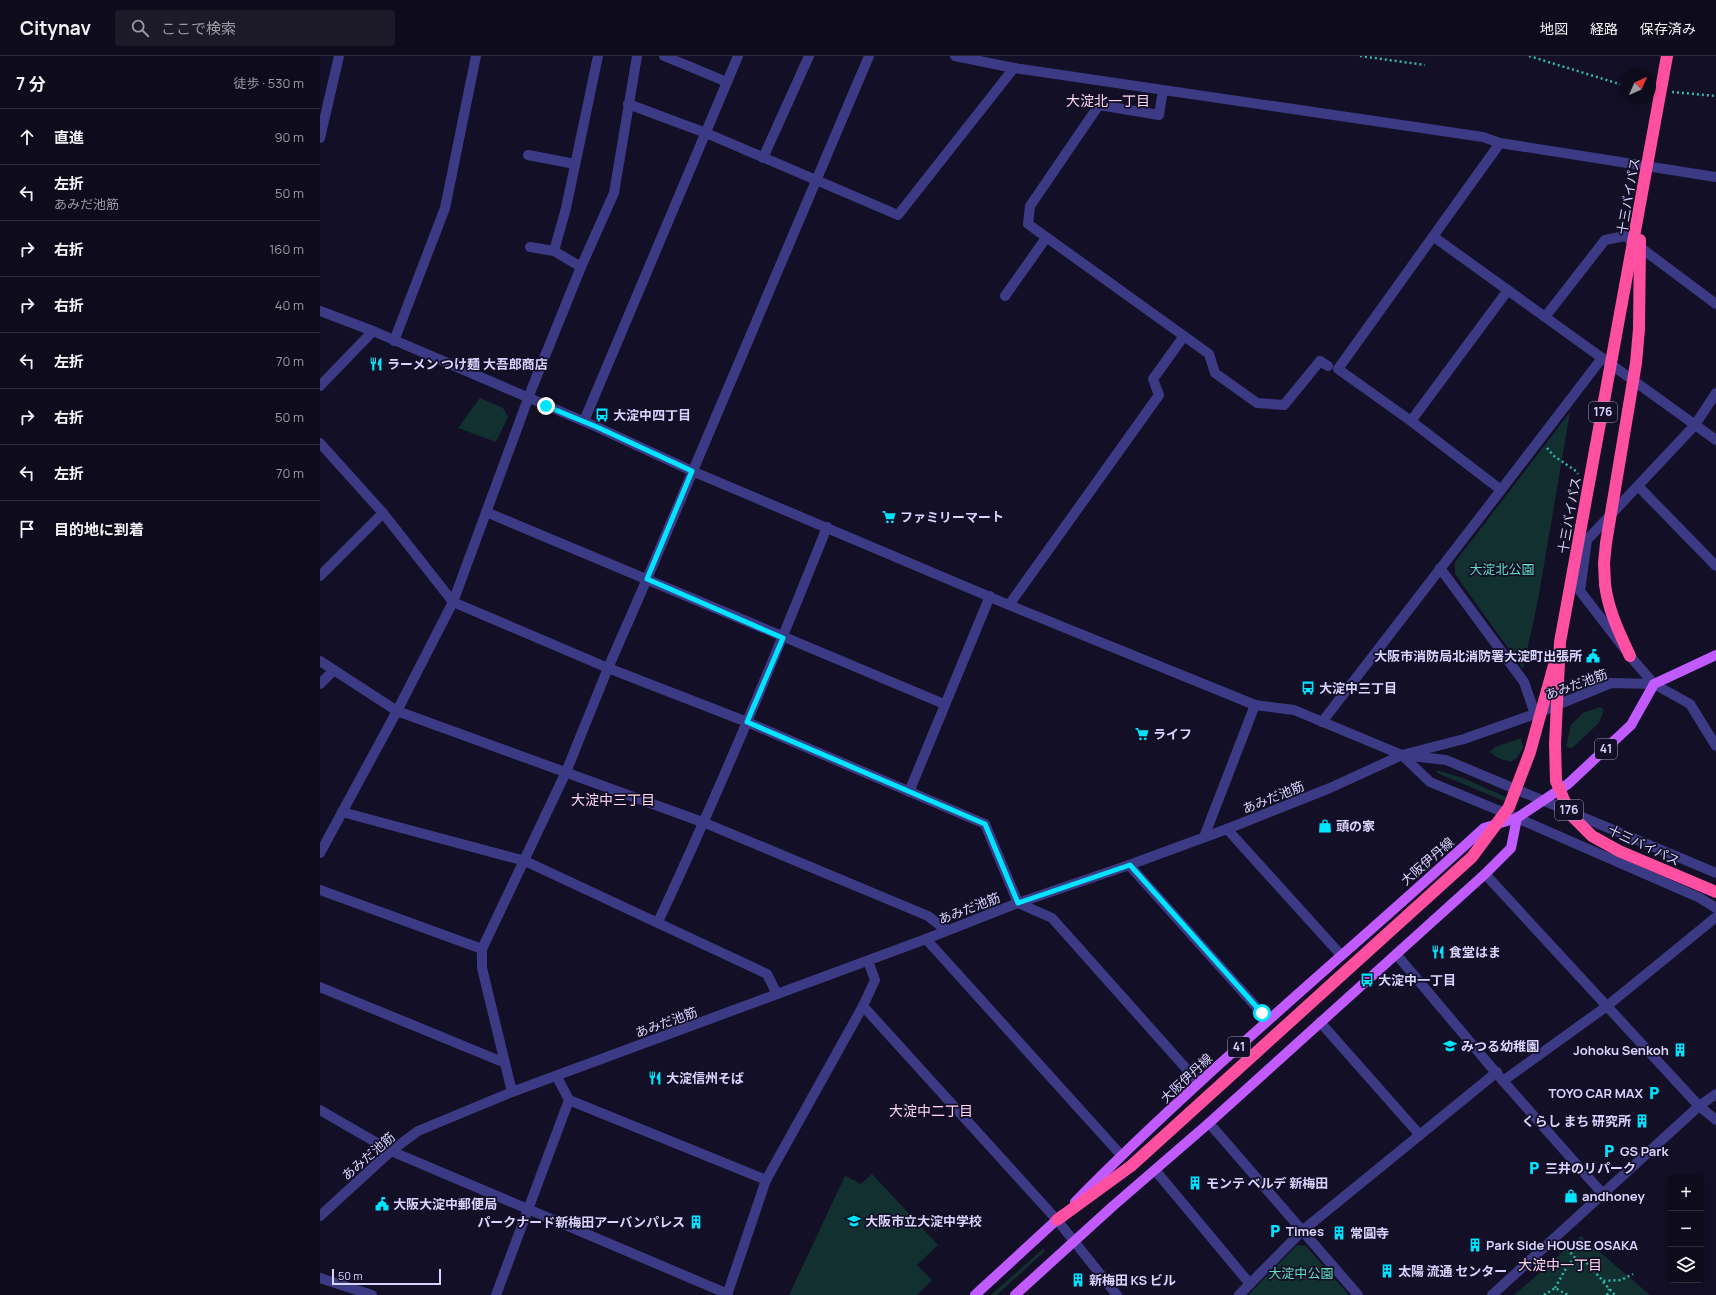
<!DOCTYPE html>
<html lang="ja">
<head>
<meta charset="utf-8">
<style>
  body { margin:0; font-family:Manrope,"Noto Sans JP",sans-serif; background:#1c1929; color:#f1f3f6 }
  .controls { position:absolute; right:12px; bottom:12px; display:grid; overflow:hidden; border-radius:4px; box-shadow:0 2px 10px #0003 }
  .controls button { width:36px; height:36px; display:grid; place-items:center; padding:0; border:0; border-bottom:1px solid #2e2b3b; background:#0e0b1c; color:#f1f3f6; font:20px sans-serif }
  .compass { position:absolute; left:1300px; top:12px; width:36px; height:36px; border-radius:50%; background:#0e0b1c; box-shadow:0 2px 10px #0003; rotate:45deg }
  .scale { position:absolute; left:12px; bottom:10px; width:109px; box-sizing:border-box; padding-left:4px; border:2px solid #d9d4ff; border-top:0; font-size:11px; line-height:14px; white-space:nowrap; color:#d9d4ff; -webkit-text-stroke:3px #130f26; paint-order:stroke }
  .stop { position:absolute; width:12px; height:12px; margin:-9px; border:3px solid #00e5ff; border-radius:50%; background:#fff }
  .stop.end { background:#00e5ff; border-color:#fff; box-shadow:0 1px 4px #0008 }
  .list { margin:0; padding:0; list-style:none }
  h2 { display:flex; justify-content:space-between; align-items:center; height:52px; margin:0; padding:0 16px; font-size:17px }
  h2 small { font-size:13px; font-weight:400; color:#9b9ba3 }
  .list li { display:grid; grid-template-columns:26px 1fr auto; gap:12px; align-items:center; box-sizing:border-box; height:56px; padding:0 16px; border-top:1px solid #2e2b3b }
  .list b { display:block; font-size:15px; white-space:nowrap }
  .list p { margin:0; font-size:13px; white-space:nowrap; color:#9b9ba3 }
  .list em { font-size:13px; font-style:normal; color:#9b9ba3 }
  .icon { flex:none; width:22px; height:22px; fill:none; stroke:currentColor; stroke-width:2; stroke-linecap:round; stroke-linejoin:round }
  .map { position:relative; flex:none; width:1396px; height:1239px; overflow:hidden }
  header { display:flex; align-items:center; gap:24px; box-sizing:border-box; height:56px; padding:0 20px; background:#0e0b1c; border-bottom:1px solid #2e2b3b }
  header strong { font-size:19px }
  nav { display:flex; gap:22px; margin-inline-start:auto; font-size:14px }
  .search { width:280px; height:36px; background:#1c1929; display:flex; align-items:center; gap:10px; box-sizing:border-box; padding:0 14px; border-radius:4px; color:#9b9ba3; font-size:15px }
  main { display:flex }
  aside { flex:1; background:#0e0b1c }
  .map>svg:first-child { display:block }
  .green { fill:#12302f }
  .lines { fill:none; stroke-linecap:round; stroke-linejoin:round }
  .path { stroke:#2fb8b0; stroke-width:2.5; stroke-dasharray:2 3; stroke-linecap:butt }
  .minor { stroke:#3d3a85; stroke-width:10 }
  .major { stroke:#c25bff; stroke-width:10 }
  .highway { stroke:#ff4fa3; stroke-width:12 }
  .highway-bridge { stroke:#ff4fa3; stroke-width:12 }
  .route { stroke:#00e5ff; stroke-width:5 }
  .labels { text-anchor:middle; stroke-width:3.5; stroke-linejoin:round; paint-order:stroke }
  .shield { fill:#130f26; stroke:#9e99be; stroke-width:1 }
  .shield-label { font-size:12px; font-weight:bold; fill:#d9d4ff }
  .street-label { font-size:13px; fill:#d9d4ff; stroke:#130f26 }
  .poi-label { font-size:13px; font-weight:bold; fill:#d9d4ff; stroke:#130f26; text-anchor:start }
  .park-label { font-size:13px; fill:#5fe0c0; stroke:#130f26 }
  .neighbourhood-label { font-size:14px; fill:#ffd6f0; stroke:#130f26 }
</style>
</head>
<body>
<header>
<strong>Citynav</strong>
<div class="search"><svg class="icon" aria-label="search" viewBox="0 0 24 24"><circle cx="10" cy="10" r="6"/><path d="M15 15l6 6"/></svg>ここで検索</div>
<nav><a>地図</a><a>経路</a><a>保存済み</a></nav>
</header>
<main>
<aside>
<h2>7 分<small>徒歩 · 530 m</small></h2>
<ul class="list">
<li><svg class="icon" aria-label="ahead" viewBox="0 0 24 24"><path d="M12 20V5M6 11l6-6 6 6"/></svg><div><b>直進</b></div><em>90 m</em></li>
<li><svg class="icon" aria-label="left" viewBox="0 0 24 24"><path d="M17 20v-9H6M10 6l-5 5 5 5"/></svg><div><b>左折</b><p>あみだ池筋</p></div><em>50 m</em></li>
<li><svg class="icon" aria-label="right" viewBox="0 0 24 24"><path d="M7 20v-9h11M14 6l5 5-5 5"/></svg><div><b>右折</b></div><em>160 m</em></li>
<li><svg class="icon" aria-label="right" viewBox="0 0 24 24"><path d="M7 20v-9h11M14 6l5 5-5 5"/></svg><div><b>右折</b></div><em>40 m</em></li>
<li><svg class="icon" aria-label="left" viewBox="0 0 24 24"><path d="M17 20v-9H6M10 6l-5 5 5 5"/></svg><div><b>左折</b></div><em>70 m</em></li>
<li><svg class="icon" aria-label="right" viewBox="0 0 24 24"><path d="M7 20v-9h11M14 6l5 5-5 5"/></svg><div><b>右折</b></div><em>50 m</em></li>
<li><svg class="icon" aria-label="left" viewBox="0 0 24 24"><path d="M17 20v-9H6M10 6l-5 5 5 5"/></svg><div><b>左折</b></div><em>70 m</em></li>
<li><svg class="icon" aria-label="arrive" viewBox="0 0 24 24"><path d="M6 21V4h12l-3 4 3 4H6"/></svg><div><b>目的地に到着</b></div></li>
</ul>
</aside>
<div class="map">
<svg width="1396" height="1239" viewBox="0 0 1396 1239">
  <rect width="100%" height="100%" fill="#130f26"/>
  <g class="green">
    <polygon points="160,342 183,352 188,361 176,386 138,372"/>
    <polygon points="1250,356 1218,544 1203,613 1135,518 1135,506"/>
    <polygon points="1280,651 1284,654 1279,667 1252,692 1246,691 1251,669 1263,657"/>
    <polygon points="1201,682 1203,692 1197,702 1191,706 1178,702 1170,696 1175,691"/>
    <polygon points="1116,714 1143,722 1188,742 1184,745 1117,717"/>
    <polygon points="552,1118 618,1189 597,1209 612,1224 597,1239 469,1239 525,1120 541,1128"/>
    <polygon points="1261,1180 1330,1239 1194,1239"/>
    <polygon points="977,1189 986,1190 1029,1239 928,1239"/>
    <polygon points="724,1192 724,1196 677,1239 671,1239"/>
  </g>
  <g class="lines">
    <g class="path">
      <polyline points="1040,0 1105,9"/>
      <polyline points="1209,0 1306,30"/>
      <polyline points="1352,36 1396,40"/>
      <polyline points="1227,392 1234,400 1256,415 1258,418"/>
      <polyline points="1244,1189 1256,1203 1265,1205 1283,1225 1301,1224 1313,1218"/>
      <polyline points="1283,1226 1295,1239"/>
      <polyline points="1235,1232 1249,1207 1256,1203"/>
      <polyline points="1224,1239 1235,1232 1248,1239"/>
      <polyline points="1287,1239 1289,1233"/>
    </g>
    <g class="minor">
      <polyline points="344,0 407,26"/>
      <polyline points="635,0 694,12 1163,81 1180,87 1396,121"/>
      <polyline points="843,34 839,59 779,49 710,150 708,168 889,298 895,317 937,347 964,349 1000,305 1008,310"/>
      <polyline points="308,48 386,77 578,159 694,12"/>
      <polyline points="0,82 19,0"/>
      <polyline points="208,99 255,108"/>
      <polyline points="443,102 489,0"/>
      <polyline points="1114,181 1396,384"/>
      <polyline points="210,191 234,195 261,211"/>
      <polyline points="234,195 246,152 278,0"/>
      <polyline points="685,240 726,182"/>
      <polyline points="0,255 53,275 277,371 372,415 689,549 935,649 974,654 1082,699 1126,704 1396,817"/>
      <polyline points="1225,261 1285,184 1305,180 1396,248"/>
      <polyline points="74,285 125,152 156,0"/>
      <polyline points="0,330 53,275"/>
      <polyline points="1396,337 1375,369 1267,484 1260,535 1310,600 1334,628 1370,648 1396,690"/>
      <polyline points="264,365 418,0"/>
      <polyline points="1091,365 1188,234"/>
      <polyline points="0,387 63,457 133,546 288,612 427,666 665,768 698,847 732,862 879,1027"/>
      <polyline points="1319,431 1396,510"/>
      <polyline points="1181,434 1282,302"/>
      <polyline points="166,456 624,648"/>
      <polyline points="1120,512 1204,626 1215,658"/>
      <polyline points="0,520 63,457"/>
      <polyline points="689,549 839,339 833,323 864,280"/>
      <polyline points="0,605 77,655 385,767 608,860 626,874"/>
      <polyline points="0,628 14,614"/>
      <polyline points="1002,666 1181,434 1091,365 1018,313 1180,87"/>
      <polyline points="1082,699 1110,726 1197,762 1380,842 1396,852"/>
      <polyline points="589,736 670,540"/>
      <polyline points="22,756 205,805 447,918 457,938"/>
      <polyline points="907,773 1021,899"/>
      <polyline points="884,781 935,649"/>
      <polyline points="0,797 77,655 133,546 212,332 261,211 294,137 317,0"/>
      <polyline points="809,809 948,964"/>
      <polyline points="1165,818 1379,1050 1396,1064"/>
      <polyline points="0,834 162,893"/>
      <path d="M338,866C399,736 454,604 507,471"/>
      <polyline points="606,883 801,1099"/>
      <polyline points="1076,898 1183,1025 1282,1137"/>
      <polyline points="0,931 185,1007"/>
      <polyline points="543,950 737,1164 797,1239"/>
      <polyline points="1000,966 1099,1078"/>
      <polyline points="237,1021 249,1044 446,1124"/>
      <polyline points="1183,1025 1287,950 1396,861"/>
      <polyline points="192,1036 162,912 162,893 246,716 288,612 327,523 549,0"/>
      <polyline points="0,1054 71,1095 408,1238"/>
      <polyline points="889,1067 1038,1239"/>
      <polyline points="835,1114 930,1228"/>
      <polyline points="0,1160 71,1095 98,1075 192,1036 606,883 698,847 809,809 907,773 1010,732 1082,699 1144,683 1215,658 1291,627 1334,628"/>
      <polyline points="0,1222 52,1239"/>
      <polyline points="176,1239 249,1044"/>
      <polyline points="407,1239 446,1124 543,950 555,924 548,905"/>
      <polyline points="919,1239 982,1175 1177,1016"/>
      <polyline points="1172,1239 1379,1050 1396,1038"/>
    </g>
    <g class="major">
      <path d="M755,1146C885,1014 1028,897 1164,772L1197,762L1248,728L1311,669L1334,628L1396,599"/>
      <polyline points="655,1239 742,1159"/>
      <polyline points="695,1239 793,1150 889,1067 1165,818 1191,792 1197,762"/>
    </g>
    <g class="highway">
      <path d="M1285,528C1288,554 1299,576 1310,600"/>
      <polyline points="737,1164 811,1110 1015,925"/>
    </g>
    <g class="highway-bridge">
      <polyline points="1347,0 1240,586 1235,688 1236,725 1250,758 1272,780 1299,795 1396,836"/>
      <polyline points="1285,528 1284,507 1286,487 1316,307 1319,273 1320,184"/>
      <polyline points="1015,925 1152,801 1189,751 1210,696 1234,609"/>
    </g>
  </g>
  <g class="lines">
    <polyline class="route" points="226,350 277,371 372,415 327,523 463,582 427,666 665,768 698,847 810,809 942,957"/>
  </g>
  <defs>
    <g id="restaurant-bare" transform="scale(1.08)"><path d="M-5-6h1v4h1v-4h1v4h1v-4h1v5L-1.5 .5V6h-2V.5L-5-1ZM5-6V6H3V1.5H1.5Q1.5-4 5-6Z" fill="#00e5ff" stroke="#130f26" stroke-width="2.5" paint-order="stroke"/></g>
    <g id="bus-bare" transform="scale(1.08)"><path d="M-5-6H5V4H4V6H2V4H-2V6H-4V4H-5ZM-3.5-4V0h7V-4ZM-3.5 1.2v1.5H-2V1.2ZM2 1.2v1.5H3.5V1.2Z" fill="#00e5ff" stroke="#130f26" stroke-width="2.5" paint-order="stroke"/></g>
    <g id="supermarket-bare" transform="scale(1.08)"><path d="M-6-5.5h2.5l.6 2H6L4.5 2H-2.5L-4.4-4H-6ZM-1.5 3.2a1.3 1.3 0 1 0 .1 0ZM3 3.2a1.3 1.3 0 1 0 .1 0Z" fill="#00e5ff" stroke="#130f26" stroke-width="2.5" paint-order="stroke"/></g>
    <g id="civic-bare" transform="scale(1.08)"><path d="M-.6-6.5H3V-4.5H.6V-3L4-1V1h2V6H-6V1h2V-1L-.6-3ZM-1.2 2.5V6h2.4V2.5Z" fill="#00e5ff" stroke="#130f26" stroke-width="2.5" paint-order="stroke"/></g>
    <g id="shop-bare" transform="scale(1.08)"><path d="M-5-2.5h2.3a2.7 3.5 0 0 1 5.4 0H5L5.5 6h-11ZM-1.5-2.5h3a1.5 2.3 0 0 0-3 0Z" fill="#00e5ff" stroke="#130f26" stroke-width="2.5" paint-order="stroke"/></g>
    <g id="school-bare" transform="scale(1.08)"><path d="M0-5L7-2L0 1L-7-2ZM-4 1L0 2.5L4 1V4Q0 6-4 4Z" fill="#00e5ff" stroke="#130f26" stroke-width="2.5" paint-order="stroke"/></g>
    <g id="building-bare" transform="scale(1.08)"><path d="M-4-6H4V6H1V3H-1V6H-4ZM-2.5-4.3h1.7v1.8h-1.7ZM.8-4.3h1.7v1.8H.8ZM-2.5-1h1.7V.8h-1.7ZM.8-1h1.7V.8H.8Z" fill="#00e5ff" stroke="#130f26" stroke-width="2.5" paint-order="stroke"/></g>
    <g id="parking-bare" transform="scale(1.08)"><path d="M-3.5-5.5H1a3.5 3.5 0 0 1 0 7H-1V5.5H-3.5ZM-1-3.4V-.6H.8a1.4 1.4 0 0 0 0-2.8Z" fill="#00e5ff" stroke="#130f26" stroke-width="2.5" paint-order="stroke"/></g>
  </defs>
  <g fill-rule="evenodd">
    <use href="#restaurant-bare" x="56" y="308"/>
    <use href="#bus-bare" x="282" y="359"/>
    <use href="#supermarket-bare" x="569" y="461"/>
    <use href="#civic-bare" x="1273" y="600"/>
    <use href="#bus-bare" x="988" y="632"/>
    <use href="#supermarket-bare" x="822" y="678"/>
    <use href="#shop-bare" x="1005" y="770"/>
    <use href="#restaurant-bare" x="1118" y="896"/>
    <use href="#bus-bare" x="1047" y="924"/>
    <use href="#school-bare" x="1130" y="990"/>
    <use href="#building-bare" x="1360" y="994"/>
    <use href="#restaurant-bare" x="335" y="1022"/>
    <use href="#parking-bare" x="1334" y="1037"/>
    <use href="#building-bare" x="1322" y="1065"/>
    <use href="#parking-bare" x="1289" y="1095"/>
    <use href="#parking-bare" x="1214" y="1112"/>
    <use href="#building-bare" x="875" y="1127"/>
    <use href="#shop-bare" x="1251" y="1140"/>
    <use href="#civic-bare" x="62" y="1148"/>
    <use href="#school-bare" x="534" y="1165"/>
    <use href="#building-bare" x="376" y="1166"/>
    <use href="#parking-bare" x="955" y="1175"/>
    <use href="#building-bare" x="1019" y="1177"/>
    <use href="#building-bare" x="1155" y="1189"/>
    <use href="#building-bare" x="1067" y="1215"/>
    <use href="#building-bare" x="758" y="1224"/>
  </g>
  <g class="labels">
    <g class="shield">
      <rect x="1269" y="346" width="28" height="20" rx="3"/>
      <rect x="1275" y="683" width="22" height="20" rx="3"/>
      <rect x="1235" y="744" width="28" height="20" rx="3"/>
      <rect x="908" y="981" width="22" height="20" rx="3"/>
    </g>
    <g class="shield-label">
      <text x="1283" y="360">176</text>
      <text x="1286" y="697">41</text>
      <text x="1249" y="758">176</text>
      <text x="919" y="995">41</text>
    </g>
    <g class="street-label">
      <text transform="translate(1308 140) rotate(-80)" y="5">十三バイパス</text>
      <text transform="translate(1249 459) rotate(-80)" y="5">十三バイパス</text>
      <text transform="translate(1256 628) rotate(-20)" y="5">あみだ池筋</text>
      <text transform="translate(953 741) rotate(-22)" y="5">あみだ池筋</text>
      <text transform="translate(1324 789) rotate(25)" y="5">十三バイパス</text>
      <text transform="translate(1107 805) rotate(-41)" y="5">大阪伊丹線</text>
      <text transform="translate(649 852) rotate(-21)" y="5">あみだ池筋</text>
      <text transform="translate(346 966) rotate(-20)" y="5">あみだ池筋</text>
      <text transform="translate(866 1022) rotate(-43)" y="5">大阪伊丹線</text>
      <text transform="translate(48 1100) rotate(-41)" y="5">あみだ池筋</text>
    </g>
    <g class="poi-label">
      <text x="67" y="313">ラーメン つけ麺 大吾郎商店</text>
      <text x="293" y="364">大淀中四丁目</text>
      <text x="580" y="466">ファミリーマート</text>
      <text x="1262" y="605" text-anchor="end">大阪市消防局北消防署大淀町出張所</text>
      <text x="999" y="637">大淀中三丁目</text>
      <text x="833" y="683">ライフ</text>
      <text x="1016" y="775">頭の家</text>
      <text x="1129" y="901">食堂はま</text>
      <text x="1058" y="929">大淀中一丁目</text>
      <text x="1141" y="995">みつる幼稚園</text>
      <text x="1349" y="999" text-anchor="end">Johoku Senkoh</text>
      <text x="346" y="1027">大淀信州そば</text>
      <text x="1323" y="1042" text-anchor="end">TOYO CAR MAX</text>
      <text x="1311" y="1070" text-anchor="end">くらし まち 研究所</text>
      <text x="1300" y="1100">GS Park</text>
      <text x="1225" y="1117">三井のリパーク</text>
      <text x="886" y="1132">モンテ ベルデ 新梅田</text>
      <text x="1262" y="1145">andhoney</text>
      <text x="73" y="1153">大阪大淀中郵便局</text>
      <text x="545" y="1170">大阪市立大淀中学校</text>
      <text x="365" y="1171" text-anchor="end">パークナード新梅田アーバンパレス</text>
      <text x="966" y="1180">Times</text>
      <text x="1030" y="1182">常圓寺</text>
      <text x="1166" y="1194">Park Side HOUSE OSAKA</text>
      <text x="1078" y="1220">太陽 流通 センター</text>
      <text x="769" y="1229">新梅田 KS ビル</text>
    </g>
    <g class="park-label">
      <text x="1182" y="518">大淀北公園</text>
      <text x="981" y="1222">大淀中公園</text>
    </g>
    <g class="neighbourhood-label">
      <text x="788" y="50">大淀北一丁目</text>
      <text x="293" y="749">大淀中三丁目</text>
      <text x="611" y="1060">大淀中二丁目</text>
      <text x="1240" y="1214">大淀中一丁目</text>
    </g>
  </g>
</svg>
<div class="controls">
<button>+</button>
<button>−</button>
<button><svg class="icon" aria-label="layers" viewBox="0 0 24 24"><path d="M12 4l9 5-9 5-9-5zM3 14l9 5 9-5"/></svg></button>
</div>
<svg class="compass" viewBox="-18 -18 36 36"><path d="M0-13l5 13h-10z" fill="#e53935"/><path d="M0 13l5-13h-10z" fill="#9b9ba3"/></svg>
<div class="scale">50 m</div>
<div class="stop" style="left:942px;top:957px"></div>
<div class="stop end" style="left:226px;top:350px"></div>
</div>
</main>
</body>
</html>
